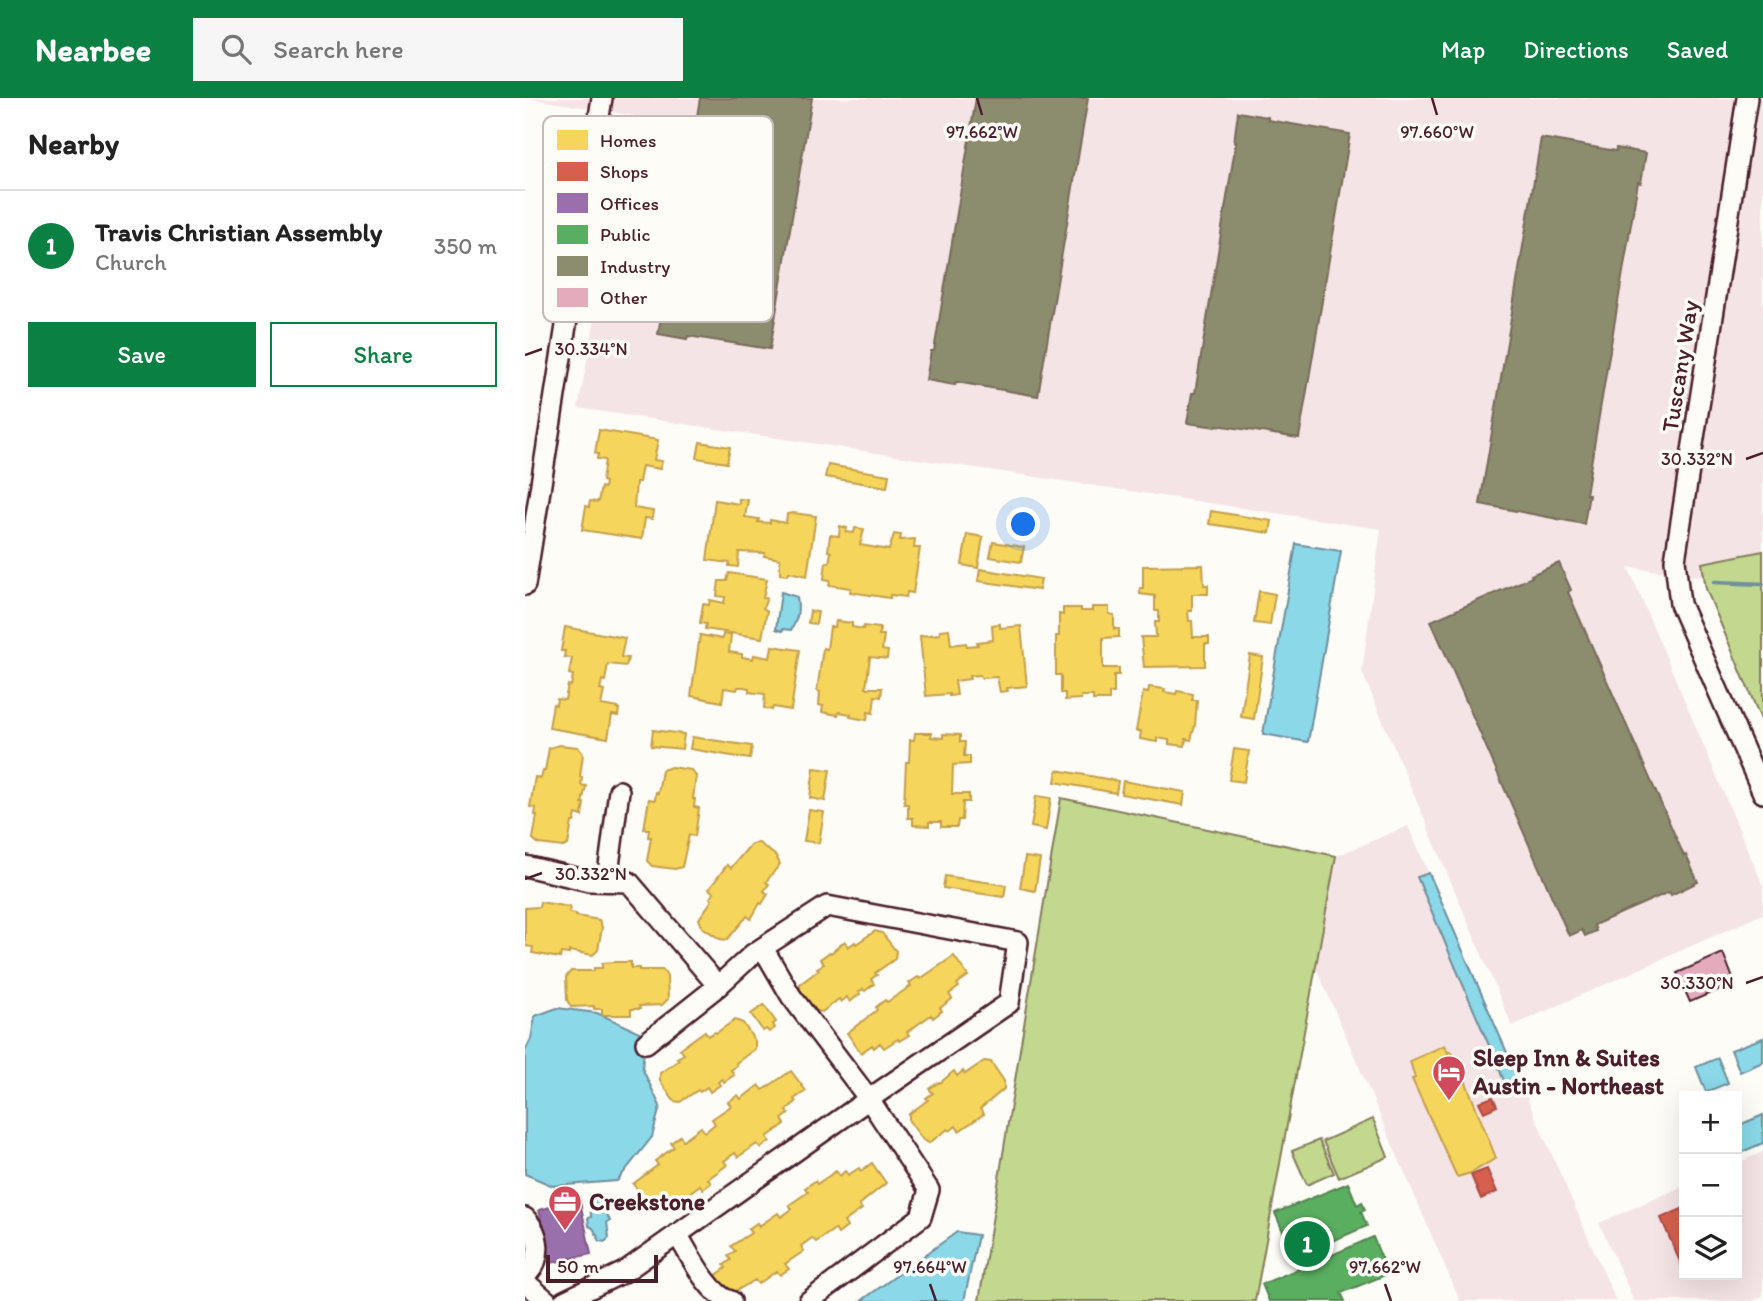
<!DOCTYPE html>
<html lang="en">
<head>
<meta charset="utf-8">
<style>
  body { margin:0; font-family:Itim,sans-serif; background:#f6f6f6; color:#222 }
  .controls { position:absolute; right:21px; bottom:21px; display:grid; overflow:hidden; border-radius:0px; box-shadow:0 7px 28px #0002 }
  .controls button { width:63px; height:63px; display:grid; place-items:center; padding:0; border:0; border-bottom:2px solid #e0e0e0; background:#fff; color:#222; font:35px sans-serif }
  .scale { position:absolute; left:21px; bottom:18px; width:112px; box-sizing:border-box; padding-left:7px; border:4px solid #4a1f2b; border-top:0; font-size:19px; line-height:24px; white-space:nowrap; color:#4a1f2b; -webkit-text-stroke:5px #fdfcf7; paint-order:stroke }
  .you { position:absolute; left:499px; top:427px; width:24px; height:24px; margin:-18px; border:5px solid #fff; border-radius:50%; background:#1a73e8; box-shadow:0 0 0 10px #1a73e833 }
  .badge { display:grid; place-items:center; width:46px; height:46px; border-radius:50%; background:#0b8043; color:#fff; font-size:23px; font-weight:700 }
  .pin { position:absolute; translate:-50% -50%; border:4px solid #fff; box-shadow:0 2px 7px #0006 }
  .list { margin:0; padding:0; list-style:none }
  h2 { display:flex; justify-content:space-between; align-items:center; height:91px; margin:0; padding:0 28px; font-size:30px }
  h2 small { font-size:23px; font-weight:400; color:#767676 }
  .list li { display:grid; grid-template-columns:46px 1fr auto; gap:21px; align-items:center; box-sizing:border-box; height:112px; padding:0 28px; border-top:2px solid #e0e0e0 }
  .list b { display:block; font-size:26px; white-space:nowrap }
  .list p { margin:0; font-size:23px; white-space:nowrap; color:#767676 }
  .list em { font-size:23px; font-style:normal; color:#767676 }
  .actions { display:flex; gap:14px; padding:21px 28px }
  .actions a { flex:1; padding:16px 0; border:2px solid #0b8043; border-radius:0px; text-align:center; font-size:24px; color:#0b8043 }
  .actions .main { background:#0b8043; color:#fff }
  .icon { flex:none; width:38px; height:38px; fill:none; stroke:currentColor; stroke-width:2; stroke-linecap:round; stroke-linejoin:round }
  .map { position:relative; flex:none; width:1238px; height:1203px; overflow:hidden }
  header { display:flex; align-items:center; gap:42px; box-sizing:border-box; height:98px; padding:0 35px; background:#0b8043; color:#fff }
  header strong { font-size:33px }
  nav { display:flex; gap:38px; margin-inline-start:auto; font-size:24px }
  .search { width:490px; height:63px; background:#f6f6f6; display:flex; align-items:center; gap:18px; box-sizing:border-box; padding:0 24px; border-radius:0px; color:#767676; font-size:26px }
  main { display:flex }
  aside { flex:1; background:#fff }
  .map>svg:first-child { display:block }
  .built { fill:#f5e4e5 }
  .green { fill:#c1d88e; stroke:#867c5c; stroke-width:2 }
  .water { fill:#8ad8e8; stroke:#708e9c; stroke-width:2 }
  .homes { fill:#f6d55c; stroke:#c29e4d; stroke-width:2 }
  .shops { fill:#d6604d; stroke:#ac4c43; stroke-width:2 }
  .offices { fill:#9970ab; stroke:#815885; stroke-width:2 }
  .public { fill:#5aae61; stroke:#558351; stroke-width:2 }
  .industry { fill:#8c8c6e; stroke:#786b5a; stroke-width:2 }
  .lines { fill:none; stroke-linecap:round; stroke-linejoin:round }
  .stream { stroke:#708e9c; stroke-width:4.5 }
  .building { fill:#e3abbc; stroke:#4a1f2b; stroke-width:2 }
  .minor-casing { stroke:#4a1f2b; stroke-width:24 }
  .minor { stroke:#fdfcf7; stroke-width:19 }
  .ticks { fill:none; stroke:#4a1f2b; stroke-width:2.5 }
  .labels { text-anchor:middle; stroke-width:7; stroke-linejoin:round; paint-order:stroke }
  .street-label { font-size:24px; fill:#4a1f2b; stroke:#fdfcf7 }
  .poi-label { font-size:24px; font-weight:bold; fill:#4a1f2b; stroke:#fdfcf7; text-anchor:start }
  .key { fill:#fdfcf7; stroke:#c7baba; stroke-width:2 }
  .key-label { font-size:19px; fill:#4a1f2b }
  .ticks-label { font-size:18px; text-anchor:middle; fill:#4a1f2b; stroke:#fdfcf7; stroke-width:7; stroke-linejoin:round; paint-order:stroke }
</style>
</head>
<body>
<header>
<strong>Nearbee</strong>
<div class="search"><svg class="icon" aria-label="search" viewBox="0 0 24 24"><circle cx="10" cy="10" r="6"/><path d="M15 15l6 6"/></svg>Search here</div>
<nav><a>Map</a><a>Directions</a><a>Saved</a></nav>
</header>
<main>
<aside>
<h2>Nearby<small></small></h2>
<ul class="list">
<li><span class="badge">1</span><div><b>Travis Christian Assembly</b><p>Church</p></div><em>350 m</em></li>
</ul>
<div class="actions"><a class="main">Save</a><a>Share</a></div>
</aside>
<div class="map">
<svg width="1238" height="1203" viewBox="0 0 1238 1203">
  <rect width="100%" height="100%" fill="#fdfcf7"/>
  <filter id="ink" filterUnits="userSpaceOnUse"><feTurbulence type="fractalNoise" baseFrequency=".0143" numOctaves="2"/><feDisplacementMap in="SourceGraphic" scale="14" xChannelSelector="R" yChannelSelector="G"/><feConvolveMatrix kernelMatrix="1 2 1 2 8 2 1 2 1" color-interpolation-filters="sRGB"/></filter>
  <g filter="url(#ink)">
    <g class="built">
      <polygon points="4,0 1238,0 1238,487 1103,469 1238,788 1238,816 987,928 837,574 856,431 53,310 109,18"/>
      <polygon points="883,728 1091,1203 935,1203 791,869 811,758"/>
      <polygon points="1238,1054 1238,1198 1227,1203 1109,1203 1074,1125 1159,1088 1159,1177 1212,1177 1212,1065"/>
    </g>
    <g class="green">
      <polygon points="1238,453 1238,626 1181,491 1177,465"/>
      <polygon points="536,700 811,758 730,1203 454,1203"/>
      <polygon points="848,1021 863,1059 814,1080 798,1043"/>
      <polygon points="794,1042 809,1075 782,1087 767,1053"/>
    </g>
    <g class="water">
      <polygon points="771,446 816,453 783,644 738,636"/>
      <path d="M256,494L272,499C274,512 273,521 266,532L258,531L257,533L251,531Z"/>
      <polygon points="904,775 993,980 980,985 892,779"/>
      <polygon points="32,910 72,915 121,937 117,970 135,1008 127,1039 92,1083 28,1088 0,1076 0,953 6,941 10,918"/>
      <polygon points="1238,940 1238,964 1215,974 1206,952"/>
      <polygon points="1193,960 1203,985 1181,994 1171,969"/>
      <polygon points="1238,1017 1238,1045 1212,1056 1212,1028"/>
      <polygon points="70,1101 75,1102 85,1123 82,1124 84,1140 80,1144 75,1143 68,1130 64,1128 63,1120 66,1119 65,1105"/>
      <polygon points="432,1134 453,1137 439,1203 336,1203"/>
    </g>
    <g class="homes">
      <polygon points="74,332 133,342 129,362 137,363 135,371 117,368 114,384 111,384 109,410 128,413 127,421 120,420 117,441 57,432 61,408 64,409 65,403 73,404 76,389 79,390 80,384 77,383 80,362 72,361 73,356 70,355"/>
      <polygon points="175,344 205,349 202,365 172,360"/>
      <polygon points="303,367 364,377 362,389 300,379"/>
      <polygon points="214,401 223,402 220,419 234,421 233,424 245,425 245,422 261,425 262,416 268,415 291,418 282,478 264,474 263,477 255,476 255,461 239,458 240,455 214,454 213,469 204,468 205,465 182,462 190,402 214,406"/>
      <polygon points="686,413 747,423 745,435 684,426"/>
      <polygon points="315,428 322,430 321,434 329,435 330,430 339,431 335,447 364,452 369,436 376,437 375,442 390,441 389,450 395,450 388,495 382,494 381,499 365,497 365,500 325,494 326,490 304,487 305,482 299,481 301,464 304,465 306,454 303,453 305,437 314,438"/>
      <polygon points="442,436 458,439 453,470 437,467"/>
      <polygon points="468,444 499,449 496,464 465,459"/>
      <polygon points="678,467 679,487 683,487 683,496 667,496 667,513 663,513 664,523 667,523 668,539 684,539 684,546 680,546 680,568 619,569 616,539 631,539 630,524 634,524 634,513 630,513 630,498 615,496 615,490 618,490 618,468"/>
      <polygon points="455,471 516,481 514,492 453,483"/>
      <polygon points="204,475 242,481 238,500 242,500 238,510 242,513 237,540 180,531 181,526 175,525 178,506 184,507 185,502 199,505 200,499 192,498 194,483 202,483"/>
      <polygon points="734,493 750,496 745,527 729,525"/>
      <polygon points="567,509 584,509 584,516 589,517 589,531 594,531 594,539 578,540 578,570 594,570 594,577 589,577 589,595 584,595 584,602 568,602 568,598 556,598 556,601 540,602 540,595 536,595 536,577 531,577 531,538 534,538 534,516 538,517 538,510 556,510 556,513 567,513"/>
      <polygon points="285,513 293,514 291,526 283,525"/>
      <polygon points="311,523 327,525 327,529 338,531 339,528 355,530 354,537 359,537 357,552 363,553 362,561 345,559 341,590 357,590 356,599 350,598 348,615 343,614 342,622 325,619 326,616 314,614 313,617 297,614 298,608 294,607 295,594 292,593 298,550 302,551 305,529 310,529"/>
      <polygon points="475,526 475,530 496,528 502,588 482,590 483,593 475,594 472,579 456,580 455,577 444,578 445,581 430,583 432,597 424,598 424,596 401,598 395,538 415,536 415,532 424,531 426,547 441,545 442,548 453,547 452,544 468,542 467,527"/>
      <polygon points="40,529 100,540 96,559 103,560 101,568 83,566 80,583 77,582 75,592 79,593 76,607 94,610 93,618 87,617 83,640 24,630 28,606 31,607 32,601 40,602 43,587 46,588 48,577 44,576 47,560 39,559 40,553 36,553"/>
      <polygon points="198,536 206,537 204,554 217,556 217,559 228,561 229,557 245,560 247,548 275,552 266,612 248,609 247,612 239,610 240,596 224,594 224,590 219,589 213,589 212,592 199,590 197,604 166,598 175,537 197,541"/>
      <polygon points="725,557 738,559 729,621 716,619"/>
      <polygon points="624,589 640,591 639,594 651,596 652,593 668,596 667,602 672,602 670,627 666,642 661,641 660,648 644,646 644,642 632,640 632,644 615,641 616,633 611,633 618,594 623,595"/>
      <polygon points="128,632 159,636 157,651 126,648"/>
      <polygon points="390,635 407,635 406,639 418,640 418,636 435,637 435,644 440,644 439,658 445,658 445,666 428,667 427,696 444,696 444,704 438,704 437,722 433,722 432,729 416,729 416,724 404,724 404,728 388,727 388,720 383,720 383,706 379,706 381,664 384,664 385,642 389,642"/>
      <polygon points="167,639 227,648 225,661 165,651"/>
      <polygon points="34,647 53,649 58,656 55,679 57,679 56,687 61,688 57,705 59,705 57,718 51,716 49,724 47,724 43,747 38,749 14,746 8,741 12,717 10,717 11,710 5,709 10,679 16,680 18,673 20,673 24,650"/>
      <polygon points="709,651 724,653 719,684 704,682"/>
      <polygon points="146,669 166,672 171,678 168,701 170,701 169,709 174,710 170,738 164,737 157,769 150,771 127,768 122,763 126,739 123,739 124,731 119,731 124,701 130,702 131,694 133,695 137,672"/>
      <polygon points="289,670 305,672 300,703 285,700"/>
      <polygon points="532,672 593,683 591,695 530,684"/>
      <polygon points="598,683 660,694 658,707 596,696"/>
      <polygon points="511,698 526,700 521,732 506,729"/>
      <polygon points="284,712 299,714 294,745 279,743"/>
      <polygon points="234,745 251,758 255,766 241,784 244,786 239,793 243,796 237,806 235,805 226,821 222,818 202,842 195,841 177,829 174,821 187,802 185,800 189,795 184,791 202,767 206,770 226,746"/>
      <polygon points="500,759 515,761 510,793 495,790"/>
      <polygon points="420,778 481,787 479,799 418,790"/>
      <polygon points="15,804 45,809 44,815 51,816 51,818 74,822 77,829 73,852 68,857 44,853 44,856 36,855 35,860 7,855 8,849 0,848 0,810 14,809"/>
      <polygon points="350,833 357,835 371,853 370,861 350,875 352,877 346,881 349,886 340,893 338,891 334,894 335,896 325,904 322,899 316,904 314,901 297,914 288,912 275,894 275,886 294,872 292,870 299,866 295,861 305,854 306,855 320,843 323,849 330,844 331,846"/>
      <polygon points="429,858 443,878 432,886 434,889 424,896 427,901 415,910 417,913 408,920 406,917 382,934 384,937 374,943 373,941 359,950 355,945 349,950 347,947 336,955 322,935 352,912 351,909 360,902 362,904 386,888 384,885 393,879 395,881"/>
      <polygon points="89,864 106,864 106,870 114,870 114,872 138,872 142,878 143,901 137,907 114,908 115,911 106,911 106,917 77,917 77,911 69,911 69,908 46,909 42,902 41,879 46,873 69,873 69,870 77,870 77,865"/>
      <polygon points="239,907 251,924 248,926 250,930 244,934 241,931 238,933 226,916"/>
      <polygon points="210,922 218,925 230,943 230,951 211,965 212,967 206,972 209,977 199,984 197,981 193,984 195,987 185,994 182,989 175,994 173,992 155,1004 149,1003 135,983 135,975 154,962 152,960 159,956 155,951 170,940 180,933 183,938 190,934 191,935"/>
      <polygon points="920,947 923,955 926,953 930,962 932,962 971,1060 946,1075 932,1079 887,981 890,980 885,963"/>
      <polygon points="459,963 466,964 479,983 479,991 455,1011 459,1016 434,1033 431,1028 425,1033 423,1031 404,1045 398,1042 384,1023 384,1016 403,1002 401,1000 408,995 404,991 414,984 415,985 429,973 432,978 438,973 440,976"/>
      <polygon points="266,973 281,993 269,1001 271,1004 261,1012 264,1016 257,1021 260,1026 242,1039 245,1043 236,1050 232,1046 213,1059 210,1055 199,1063 202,1067 183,1081 186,1085 178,1091 175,1087 156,1101 153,1096 147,1101 143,1095 136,1100 134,1097 123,1105 108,1086 133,1067 130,1063 149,1049 146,1045 155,1038 158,1042 176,1029 180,1034 190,1026 187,1021 206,1008 203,1004 213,997 216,1001 234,987 238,992"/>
      <polygon points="347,1065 361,1085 334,1107 337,1111 319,1124 322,1129 313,1136 310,1131 291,1144 287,1140 276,1148 279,1153 260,1166 264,1171 255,1177 252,1173 233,1186 230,1182 204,1197 190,1178 201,1170 199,1167 206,1162 203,1158 210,1153 206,1148 226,1135 223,1131 232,1125 234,1128 253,1115 256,1119 267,1111 264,1107 283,1094 280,1090 290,1083 292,1086 311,1073 315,1078 320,1073 323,1077 334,1070 336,1073"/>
    </g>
    <g class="shops">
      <polygon points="968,999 972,1008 959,1014 954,1004"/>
      <polygon points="962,1071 972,1094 956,1101 946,1077"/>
      <polygon points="1159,1110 1159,1173 1136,1120"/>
    </g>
    <polygon class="offices" points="54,1099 66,1156 26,1165 14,1112 29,1108 28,1105"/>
    <polygon class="public" points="823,1085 832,1107 837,1104 840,1112 836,1114 842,1128 786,1152 791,1164 848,1139 863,1176 816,1195 820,1203 744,1203 737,1186 785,1166 780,1154 769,1159 750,1115"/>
    <g class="industry">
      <polygon points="175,0 287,0 245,251 163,238 162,241 133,236 138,207 141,208"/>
      <polygon points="451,0 563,0 513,298 431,284 430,287 401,282 406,253 409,253"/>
      <polygon points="713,14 743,19 743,22 825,36 774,340 692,327 691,329 662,325 667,295 670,295 711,44 709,44"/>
      <polygon points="1016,40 1091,53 1091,50 1121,55 1116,85 1113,84 1061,396 1064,396 1059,426 955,406"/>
      <polygon points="1034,465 1046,492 1043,494 1159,758 1161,757 1173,784 1146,797 1144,794 1069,827 1071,833 1060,838 1057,832 1044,838 906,523 1007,479 1006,477"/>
    </g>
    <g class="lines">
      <polyline class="stream" points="1190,484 1238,486"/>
    </g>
    <polygon class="building" points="1198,855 1211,888 1197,894 1195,891 1165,904 1152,875"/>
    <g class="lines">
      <g class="minor-casing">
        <g id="minor">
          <polyline points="1222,0 1150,462 1155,506 1238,695"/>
          <polyline points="0,487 77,0"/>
          <polyline points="0,768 64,783 104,784 193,888 228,856 302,808 493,844 484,905 344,1001 99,1174 39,1203"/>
          <polyline points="82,783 94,693"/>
          <polyline points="238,850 266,898 344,1001 404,1092 396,1119 284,1203"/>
          <polyline points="121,945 193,888"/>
          <path d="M0,1120C16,1137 18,1162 0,1178"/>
          <path d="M152,1136C164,1155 184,1198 206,1203"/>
          <polyline points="0,1184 22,1203"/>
        </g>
      </g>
      <use href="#minor" class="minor"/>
    </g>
  </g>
  <path class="ticks" d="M452,0L457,17M907,0L912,17M0,257L17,251M1221,361L1238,355M0,781L17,775M1221,885L1238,879M405,1186L411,1203M860,1186L866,1203"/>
  <defs>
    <g id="hotel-pin" transform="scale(1.75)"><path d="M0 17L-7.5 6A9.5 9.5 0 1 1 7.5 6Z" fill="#d1495b" stroke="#fdfcf7"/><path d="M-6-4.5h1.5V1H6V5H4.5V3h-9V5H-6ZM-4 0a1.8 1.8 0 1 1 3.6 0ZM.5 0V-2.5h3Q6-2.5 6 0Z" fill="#fff"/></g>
    <g id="office-pin" transform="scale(1.75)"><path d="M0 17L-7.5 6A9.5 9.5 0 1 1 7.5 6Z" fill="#d1495b" stroke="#fdfcf7"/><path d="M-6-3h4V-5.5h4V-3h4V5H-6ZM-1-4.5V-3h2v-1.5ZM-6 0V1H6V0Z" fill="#fff"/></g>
  </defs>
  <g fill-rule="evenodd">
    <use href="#hotel-pin" x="924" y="974"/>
    <use href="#office-pin" x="40" y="1104"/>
  </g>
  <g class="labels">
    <g class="street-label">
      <text transform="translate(1155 268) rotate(-81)" y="8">Tuscany Way</text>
    </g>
    <g class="poi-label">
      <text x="948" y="968">Sleep Inn &amp; Suites<tspan x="948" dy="28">Austin - Northeast</tspan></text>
      <text x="64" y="1112">Creekstone</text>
    </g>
  </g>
  <rect x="18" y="18" width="230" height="206" rx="10" class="key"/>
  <rect x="32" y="32" width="31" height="20" fill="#f6d55c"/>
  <rect x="32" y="64" width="31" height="19" fill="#d6604d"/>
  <rect x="32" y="95" width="31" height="20" fill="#9970ab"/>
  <rect x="32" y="127" width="31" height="19" fill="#5aae61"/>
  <rect x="32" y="158" width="31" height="20" fill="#8c8c6e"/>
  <rect x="32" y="190" width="31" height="19" fill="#e3abbc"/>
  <g class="key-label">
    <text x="75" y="49">Homes</text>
    <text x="75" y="80">Shops</text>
    <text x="75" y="112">Offices</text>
    <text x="75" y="143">Public</text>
    <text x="75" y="175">Industry</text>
    <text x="75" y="206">Other</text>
  </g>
  <g class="ticks-label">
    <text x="457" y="40">97.662°W</text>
    <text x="912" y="40">97.660°W</text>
    <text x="66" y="257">30.334°N</text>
    <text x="1172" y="367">30.332°N</text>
    <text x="66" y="782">30.332°N</text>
    <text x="1172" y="891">30.330°N</text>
    <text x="405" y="1175">97.664°W</text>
    <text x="860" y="1175">97.662°W</text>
  </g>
</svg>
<div class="controls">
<button>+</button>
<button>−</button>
<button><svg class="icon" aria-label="layers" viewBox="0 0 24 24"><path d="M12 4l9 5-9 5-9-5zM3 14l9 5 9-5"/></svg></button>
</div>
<div class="scale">50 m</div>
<div class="you"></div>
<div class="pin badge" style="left:782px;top:1146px">1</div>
</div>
</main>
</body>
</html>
